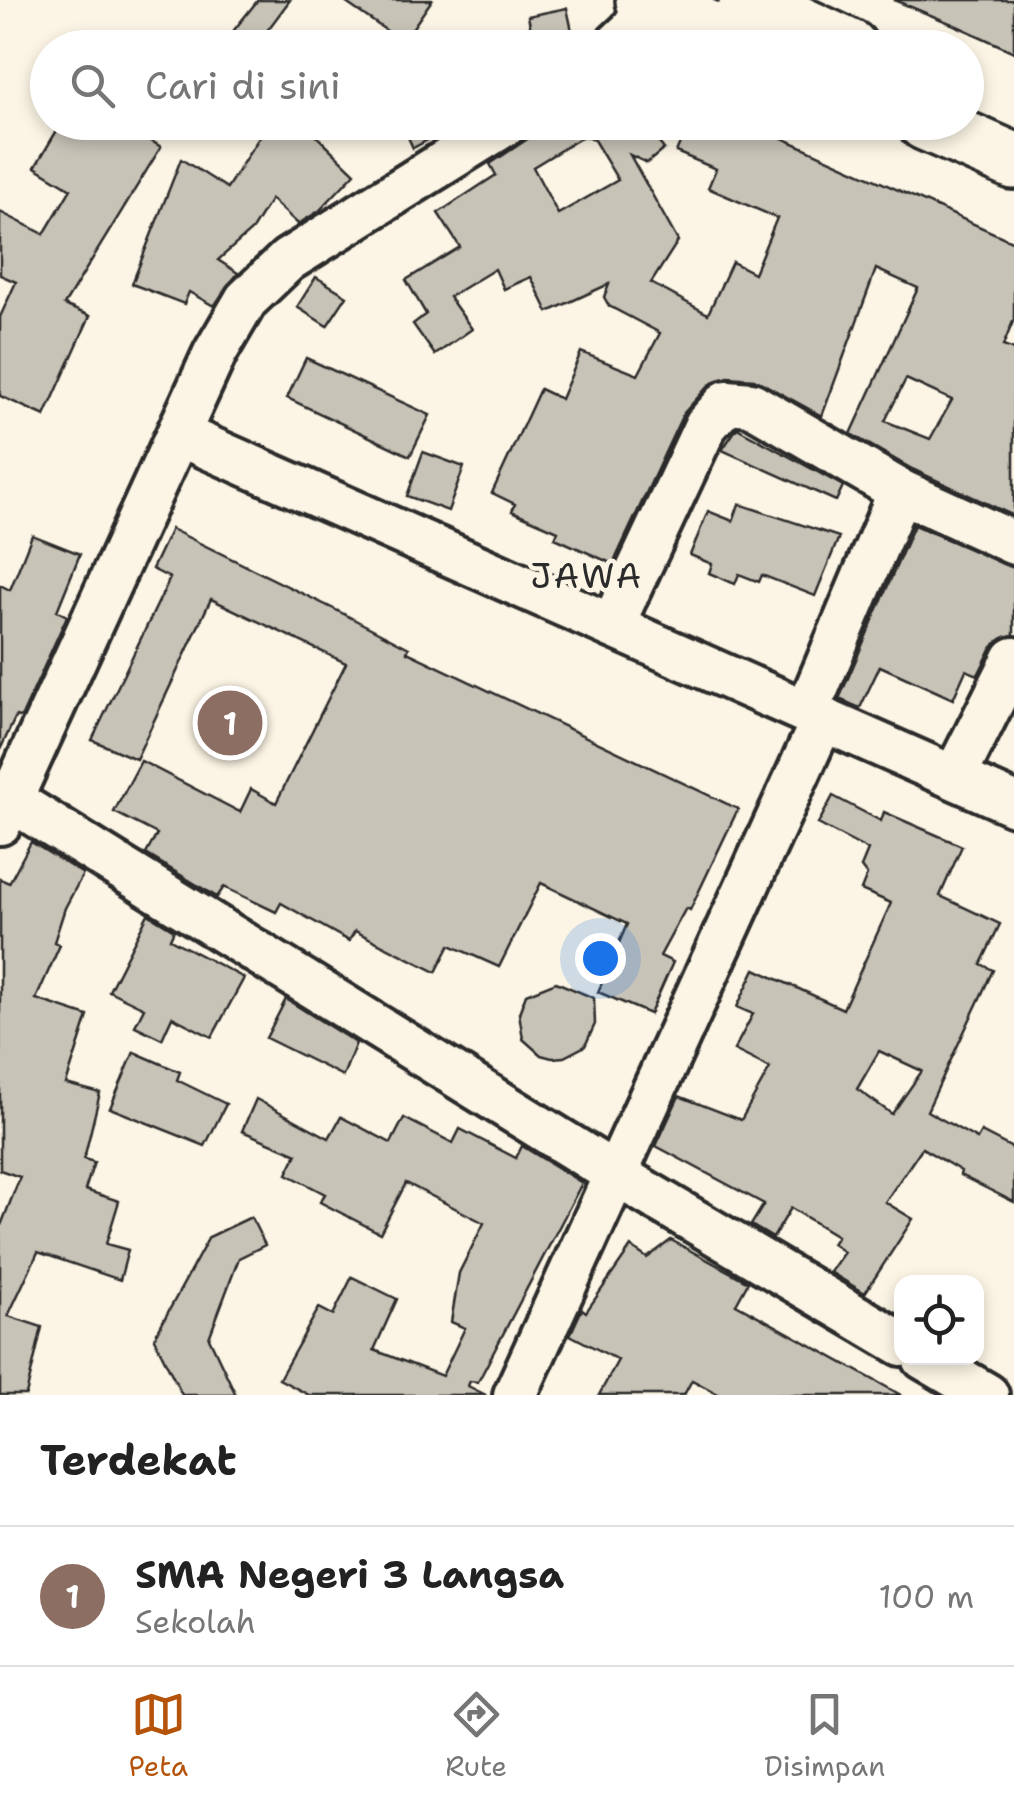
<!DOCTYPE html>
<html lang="id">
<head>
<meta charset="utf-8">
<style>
  body { margin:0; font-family:"Shantell Sans",sans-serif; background:#f2f2f2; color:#222 }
  .controls { position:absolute; right:30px; bottom:30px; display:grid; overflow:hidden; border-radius:20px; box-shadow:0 5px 15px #0003 }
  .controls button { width:90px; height:90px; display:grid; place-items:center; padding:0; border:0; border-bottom:2px solid #e0e0e0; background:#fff; color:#222; font:50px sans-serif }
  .you { position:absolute; left:600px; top:958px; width:35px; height:35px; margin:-25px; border:8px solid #fff; border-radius:50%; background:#1a73e8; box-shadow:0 0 0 15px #1a73e833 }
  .badge { display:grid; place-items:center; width:65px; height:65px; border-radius:50%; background:#b45309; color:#fff; font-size:32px; font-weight:700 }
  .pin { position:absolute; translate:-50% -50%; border:5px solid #fff; box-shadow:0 2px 10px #0006 }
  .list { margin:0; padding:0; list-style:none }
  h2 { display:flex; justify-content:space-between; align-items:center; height:130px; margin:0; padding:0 40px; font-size:42px }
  h2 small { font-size:32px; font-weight:400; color:#767676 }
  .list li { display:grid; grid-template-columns:65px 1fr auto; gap:30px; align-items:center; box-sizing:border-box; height:140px; padding:0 40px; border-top:2px solid #e0e0e0 }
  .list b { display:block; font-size:38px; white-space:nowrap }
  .list p { margin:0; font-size:32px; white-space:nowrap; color:#767676 }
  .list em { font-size:32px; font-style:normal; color:#767676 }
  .icon { flex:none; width:55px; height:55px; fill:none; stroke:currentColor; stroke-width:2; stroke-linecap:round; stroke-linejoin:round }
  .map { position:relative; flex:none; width:1014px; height:1395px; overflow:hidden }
  .search { position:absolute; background:#fff; box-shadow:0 5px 15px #0003; left:30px; right:30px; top:30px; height:110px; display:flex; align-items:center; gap:25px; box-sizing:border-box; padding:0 35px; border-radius:55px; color:#767676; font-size:38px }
  .sheet { height:270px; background:#fff }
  nav { display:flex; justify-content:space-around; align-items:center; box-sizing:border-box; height:140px; border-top:2px solid #e0e0e0; background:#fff; font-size:28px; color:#767676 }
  nav a { display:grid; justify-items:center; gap:5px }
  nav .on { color:#b45309 }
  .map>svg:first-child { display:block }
  .building { fill:#c8c3b7; stroke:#2b2b2b; stroke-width:2.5; fill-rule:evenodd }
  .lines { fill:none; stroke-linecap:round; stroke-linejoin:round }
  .minor-casing { stroke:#2b2b2b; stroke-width:50 }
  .major-casing { stroke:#2b2b2b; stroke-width:62 }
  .minor { stroke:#fcf5e5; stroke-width:42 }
  .major { stroke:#fcf5e5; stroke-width:55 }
  .labels { text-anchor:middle; stroke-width:9; stroke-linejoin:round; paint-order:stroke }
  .quarter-label { font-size:35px; letter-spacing:2.5px; fill:#2b2b2b; stroke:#fcf5e5 }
</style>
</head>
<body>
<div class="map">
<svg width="1014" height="1395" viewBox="0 0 1014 1395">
  <rect width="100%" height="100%" fill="#fcf5e5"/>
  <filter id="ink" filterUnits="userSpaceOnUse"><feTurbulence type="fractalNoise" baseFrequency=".01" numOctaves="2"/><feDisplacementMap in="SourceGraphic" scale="20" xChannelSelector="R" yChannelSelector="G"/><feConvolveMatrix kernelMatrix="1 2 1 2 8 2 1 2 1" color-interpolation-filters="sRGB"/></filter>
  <g filter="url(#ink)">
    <g class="building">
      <polygon points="258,0 290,0 255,47 234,30"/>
      <polygon points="342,0 432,0 403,42"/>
      <polygon points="894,0 1014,0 1014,52 957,26"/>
      <polygon points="567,8 572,31 533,39 528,16"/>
      <polygon points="62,122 147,122 140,134 161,147 64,305 90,316 45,416 0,396 0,317 16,282 0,275 0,212 44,234 71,189 35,167"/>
      <polygon points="269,122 302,122 355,173 319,211 298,224 271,199 252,230 218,260 238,273 214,306 189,292 184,304 132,284 181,159 227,188"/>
      <polygon points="401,122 461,122 413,148"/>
      <path d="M553,122H642L664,149L647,163L630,155L678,241L651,283L708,314L732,262L754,273L777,218L708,188L716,169L676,152L689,122H747L1014,242V319L1003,346L1014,350V516L912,469L851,434L918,288L876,269L822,416L754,379L728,377L709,385L683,414L613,564L555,538L558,531L512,511L515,504L492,493L540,389L561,399L581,352L638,375L660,333L609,306L604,297L609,284L548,312L531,277L504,289L495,269L449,297L472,329L435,355L413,324L426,314L406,280L460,247L438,213L496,175L490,164ZM584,136L594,140L618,180L558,214L533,167ZM906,379L952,400L930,439L885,421Z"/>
      <polygon points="316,277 347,296 327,326 297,307"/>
      <polygon points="306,358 430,415 410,456 287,398"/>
      <polygon points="737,428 843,486 836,501 722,450"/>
      <polygon points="423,452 464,467 448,511 407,496"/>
      <polygon points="739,504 839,537 815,596 762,575 759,582 739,574 735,584 709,573 712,564 690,555 708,511 733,521"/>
      <polygon points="914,525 1014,568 1014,634 992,647 978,675 966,670 953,699 880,666 860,708 839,699"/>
      <polygon points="171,529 338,611 409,648 407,652 738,809 690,910 686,908 660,956 673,962 650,1014 598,992 627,924 541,883 499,967 450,945 436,972 355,931 349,941 281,903 276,912 224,887 217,897 146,854 157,834 114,812 141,761 240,812 251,789 276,803 346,663 211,599 136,759 92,740 170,578 152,569"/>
      <polygon points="32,535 80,554 57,611 67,616 21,718 16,716 0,750 0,585 10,590"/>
      <path d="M833,796L881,821L884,812L962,846L940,896L1000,924L981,964L993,970L927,1111L977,1139L981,1132L1014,1149V1202L960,1175L961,1171L922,1148L885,1202L913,1219L865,1293L830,1272L844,1252L832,1244L837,1236L791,1208L773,1238L751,1225L764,1204L656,1146L679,1096L741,1120L770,1068L734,1050L753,1014L737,1007L755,969L843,1009L891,903L861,890L867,875L861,867L868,850L818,824ZM879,1051L922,1071L892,1114L857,1089Z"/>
      <polygon points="31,842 83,874 65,908 54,942 60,945 36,999 88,1016 66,1084 100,1093 84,1159 94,1162 85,1190 119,1201 106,1244 128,1250 120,1280 38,1252 8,1316 42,1327 26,1395 0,1395 0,1228 20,1177 0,1170 0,879 9,883"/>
      <polygon points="148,914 174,930 170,939 244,978 212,1037 172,1017 162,1039 135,1026 144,1008 109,991"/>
      <polygon points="556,982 594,998 595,1024 585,1046 564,1057 552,1058 541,1055 523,1039 519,1013 526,994"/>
      <polygon points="286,999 356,1043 343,1076 266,1038"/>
      <polygon points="134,1052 180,1072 177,1080 226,1104 205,1146 110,1108"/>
      <polygon points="256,1099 329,1138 341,1117 391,1143 404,1118 453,1143 460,1129 516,1158 522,1146 582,1183 478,1382 470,1381 468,1386 486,1395 309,1395 279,1379 319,1308 333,1315 352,1277 397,1299 374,1350 442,1376 465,1328 451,1322 459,1273 484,1223 406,1183 380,1233 320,1202 325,1194 287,1174 297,1154 242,1131"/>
      <polygon points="251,1217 265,1245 239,1258 209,1338 236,1395 182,1395 154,1338 209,1237"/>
      <polygon points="671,1240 748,1282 736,1304 901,1395 720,1395 692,1380 684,1395 599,1395 618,1360 570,1335 582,1309 586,1312 631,1247 647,1258"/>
    </g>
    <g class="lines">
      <g class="minor-casing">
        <g id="minor">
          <polyline points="613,48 631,31 649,3"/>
          <polyline points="180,435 1014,804"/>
          <polyline points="612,626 706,425 727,402 751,404 900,491"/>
          <polyline points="807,712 900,491 1014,543"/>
          <polyline points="955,776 1014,659"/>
          <polyline points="0,793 615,1174 902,1344"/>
          <polyline points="0,823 215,353 246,300 288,260 509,122"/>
          <polyline points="924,1358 987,1395"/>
          <polyline points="515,1395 823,719"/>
        </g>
      </g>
      <g class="major-casing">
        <g id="major">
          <polyline points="644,0 751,48"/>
          <polyline points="747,0 850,48"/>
          <polyline points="925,122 1014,161"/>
        </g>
      </g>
      <use href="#minor" class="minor"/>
      <use href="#major" class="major"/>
    </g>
  </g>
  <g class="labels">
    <g class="quarter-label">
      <text x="587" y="588">JAWA</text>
    </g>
  </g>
</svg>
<div class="controls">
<button><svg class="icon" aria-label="locate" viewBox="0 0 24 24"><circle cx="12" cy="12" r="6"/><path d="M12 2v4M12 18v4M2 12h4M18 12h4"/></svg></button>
</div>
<div class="you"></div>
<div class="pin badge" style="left:230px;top:723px;background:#8d6e63">1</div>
<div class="search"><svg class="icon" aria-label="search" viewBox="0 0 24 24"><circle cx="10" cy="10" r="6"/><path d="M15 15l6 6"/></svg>Cari di sini</div>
</div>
<section class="sheet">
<h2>Terdekat<small></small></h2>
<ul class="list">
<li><span class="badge" style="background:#8d6e63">1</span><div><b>SMA Negeri 3 Langsa</b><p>Sekolah</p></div><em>100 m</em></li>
</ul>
</section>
<nav>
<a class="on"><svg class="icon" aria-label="map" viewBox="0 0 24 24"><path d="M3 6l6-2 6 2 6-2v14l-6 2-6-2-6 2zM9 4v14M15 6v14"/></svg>Peta</a>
<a><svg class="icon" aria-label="directions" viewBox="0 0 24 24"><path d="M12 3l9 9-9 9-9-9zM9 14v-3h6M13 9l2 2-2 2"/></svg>Rute</a>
<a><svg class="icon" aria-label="saved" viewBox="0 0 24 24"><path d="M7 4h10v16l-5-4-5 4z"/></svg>Disimpan</a>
</nav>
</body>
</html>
